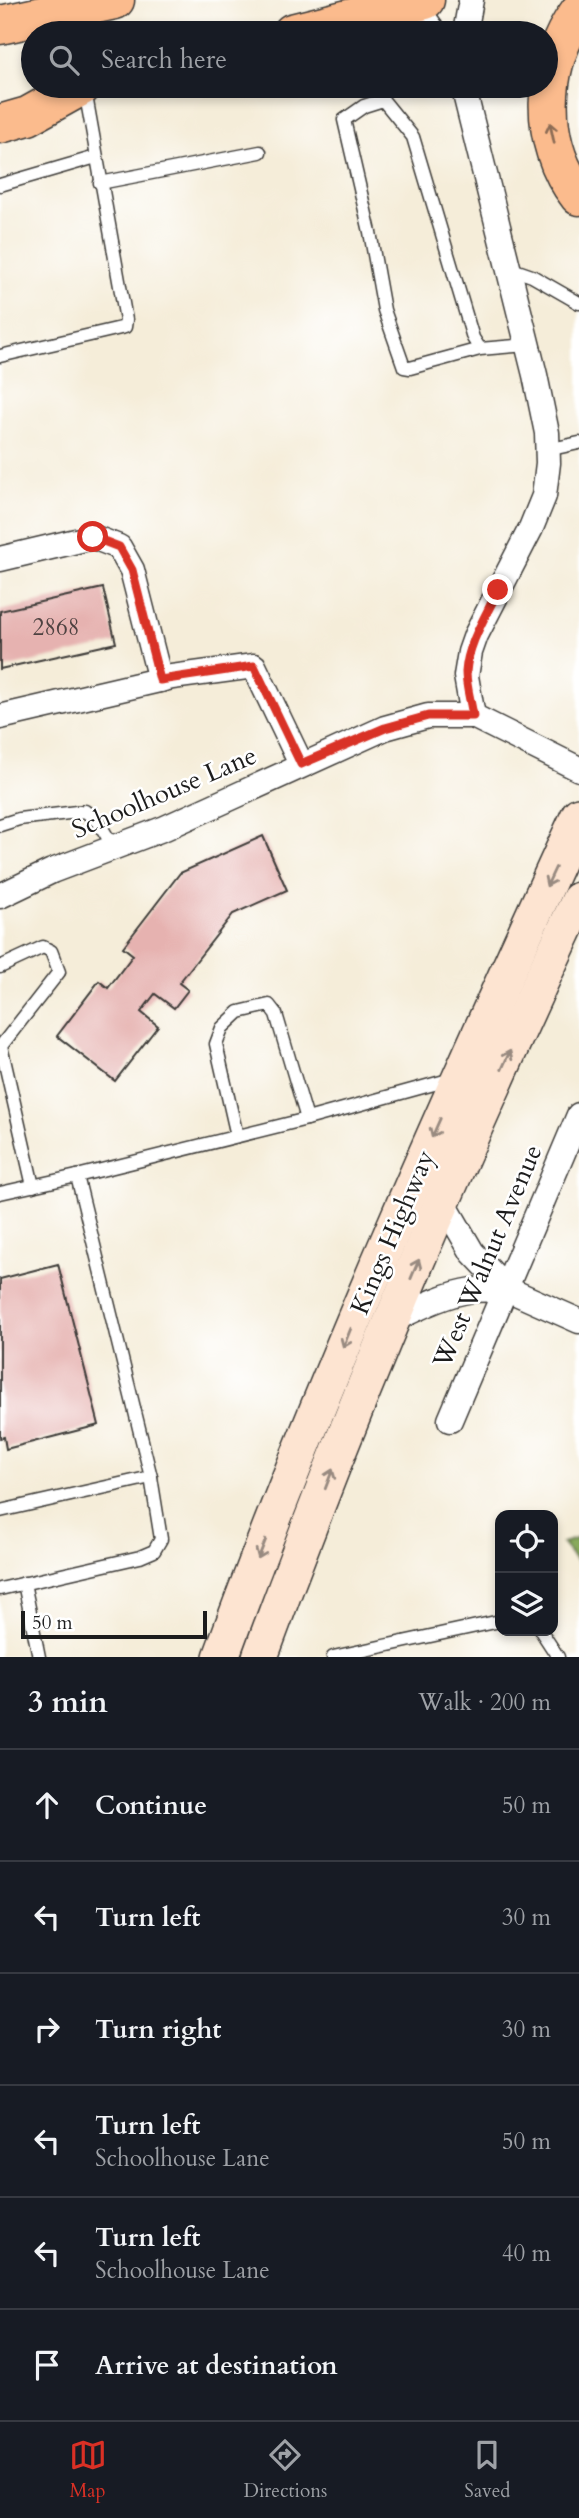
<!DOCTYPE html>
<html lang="en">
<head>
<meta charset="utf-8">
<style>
  body { margin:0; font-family:Cardo,serif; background:#20242c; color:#f1f3f6 }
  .controls { position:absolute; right:21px; bottom:21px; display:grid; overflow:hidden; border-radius:14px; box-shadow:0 4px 10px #0003 }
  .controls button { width:63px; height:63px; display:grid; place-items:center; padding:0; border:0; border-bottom:2px solid #363941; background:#171b24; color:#f1f3f6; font:35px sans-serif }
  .scale { position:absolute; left:21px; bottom:18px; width:186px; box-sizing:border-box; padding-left:7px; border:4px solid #1c1c1c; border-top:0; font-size:19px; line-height:24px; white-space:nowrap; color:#1c1c1c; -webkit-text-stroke:5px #fff; paint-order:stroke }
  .stop { position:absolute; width:21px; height:21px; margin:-16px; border:5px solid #d93025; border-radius:50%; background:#fff }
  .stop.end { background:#d93025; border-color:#fff; box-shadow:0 2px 7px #0008 }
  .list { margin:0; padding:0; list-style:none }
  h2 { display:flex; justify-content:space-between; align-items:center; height:91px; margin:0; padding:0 28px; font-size:30px }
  h2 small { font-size:23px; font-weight:400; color:#9ea1a6 }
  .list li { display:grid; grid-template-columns:46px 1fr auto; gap:21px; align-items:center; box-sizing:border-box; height:112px; padding:0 28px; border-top:2px solid #363941 }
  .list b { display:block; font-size:26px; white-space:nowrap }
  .list p { margin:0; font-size:23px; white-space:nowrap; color:#9ea1a6 }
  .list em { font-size:23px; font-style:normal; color:#9ea1a6 }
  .icon { flex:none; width:38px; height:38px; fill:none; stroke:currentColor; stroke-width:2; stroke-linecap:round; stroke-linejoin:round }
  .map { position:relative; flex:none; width:579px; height:1657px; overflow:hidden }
  .search { position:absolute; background:#171b24; box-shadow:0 4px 10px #0003; left:21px; right:21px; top:21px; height:77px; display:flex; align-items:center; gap:18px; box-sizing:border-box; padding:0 24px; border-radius:38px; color:#9ea1a6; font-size:26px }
  .sheet { height:763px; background:#171b24 }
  nav { display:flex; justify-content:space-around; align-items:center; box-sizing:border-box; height:98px; border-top:2px solid #363941; background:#171b24; font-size:19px; color:#9ea1a6 }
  nav a { display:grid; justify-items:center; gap:4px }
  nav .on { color:#d93025 }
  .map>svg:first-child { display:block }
  .forest { fill:#89aa5d; stroke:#52633c; stroke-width:2 }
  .building { fill:#e6b2b0 }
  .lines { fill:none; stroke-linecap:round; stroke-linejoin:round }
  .lane-casing { stroke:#3d3b38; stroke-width:15 }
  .street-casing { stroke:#3d3b38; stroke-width:27 }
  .secondary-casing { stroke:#3d3b38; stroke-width:38 }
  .highway-casing { stroke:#3d3b38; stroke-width:41 }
  .lane { stroke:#fff; stroke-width:12 }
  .street { stroke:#fff; stroke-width:24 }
  .secondary { stroke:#fde4d1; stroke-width:35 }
  .highway { stroke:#fbbb8d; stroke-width:38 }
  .oneway { stroke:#8c6c54 }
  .oneway2 { stroke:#988a80 }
  .route { stroke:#d93025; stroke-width:9 }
  .labels { text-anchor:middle; stroke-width:5; stroke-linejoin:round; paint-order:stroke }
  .number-label { font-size:23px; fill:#4e4241 }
  .street-label { font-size:26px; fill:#1c1c1c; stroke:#fff }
</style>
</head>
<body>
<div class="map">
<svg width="579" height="1657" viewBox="0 0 579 1657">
  <rect width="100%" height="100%" fill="#fff"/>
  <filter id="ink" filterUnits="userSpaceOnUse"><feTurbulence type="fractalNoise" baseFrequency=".0143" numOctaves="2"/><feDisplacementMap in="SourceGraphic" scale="14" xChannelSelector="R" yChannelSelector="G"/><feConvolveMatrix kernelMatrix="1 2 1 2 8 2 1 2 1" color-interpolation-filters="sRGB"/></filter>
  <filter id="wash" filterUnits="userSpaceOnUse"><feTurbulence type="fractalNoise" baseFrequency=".00686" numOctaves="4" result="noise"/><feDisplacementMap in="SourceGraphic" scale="28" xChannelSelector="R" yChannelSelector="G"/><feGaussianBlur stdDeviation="1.57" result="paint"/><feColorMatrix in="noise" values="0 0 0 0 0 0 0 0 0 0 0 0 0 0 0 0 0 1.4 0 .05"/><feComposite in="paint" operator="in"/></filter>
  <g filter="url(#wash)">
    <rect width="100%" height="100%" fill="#f5edd9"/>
    <polygon class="forest" points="579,1538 579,1564 562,1543"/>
    <g id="blocks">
      <g class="building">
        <polygon points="103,588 116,643 0,669 0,611"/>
        <polygon points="263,836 287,890 233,914 179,983 188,990 174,1008 155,994 141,1012 158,1026 115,1081 57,1036 99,981 108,988 133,955 123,947 180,873"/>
        <polygon points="58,1264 99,1425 6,1449 4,1437 0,1438 0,1279"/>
      </g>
    </g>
  </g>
  <g filter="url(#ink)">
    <use href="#blocks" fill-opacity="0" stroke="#3d3b38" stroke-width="2"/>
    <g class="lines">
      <g class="lane-casing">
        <g id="lane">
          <polyline points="100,183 260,152"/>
          <polyline points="0,185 96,157"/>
          <polyline points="509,268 532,276 579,303"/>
          <polyline points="480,349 410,368 404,367 384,310 370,232 344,120 364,106 383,100 413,137 473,338 480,349 527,345"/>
          <polyline points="0,356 125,327 126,320 85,90"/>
          <polyline points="547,450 579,443"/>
          <polyline points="0,825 19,819 85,811 99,823 114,848"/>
          <polyline points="0,967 43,947 51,951 59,972 1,1046 33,1186"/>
          <polyline points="237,1136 216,1044 222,1028 239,1012 269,1005 276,1014 307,1119"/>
          <polyline points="77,1176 307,1119 452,1079"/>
          <polyline points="0,1193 77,1176 151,1477 0,1511"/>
          <polyline points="24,1583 39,1657"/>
          <polyline points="0,1589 140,1557 154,1551 161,1539 151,1477"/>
          <polyline points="541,1631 558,1657"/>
          <polyline points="333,1657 500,1621"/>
        </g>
      </g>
      <g class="street-casing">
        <g id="street">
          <polyline points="413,3 435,33"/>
          <polyline points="465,33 471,0"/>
          <polyline points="463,86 535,375 547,433 548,463 544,496 531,528 476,635 470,652 466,676 473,716 579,769"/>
          <polyline points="0,559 93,537 119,547 132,570 160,680"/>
          <polyline points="0,717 172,677 254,666 301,764"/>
          <polyline points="0,896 52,871 165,828 385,728 428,716 473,716"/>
          <polyline points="443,1202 472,1252 507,1289 579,1321"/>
          <path d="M393,1320C418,1308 445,1294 473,1290C484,1289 496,1290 507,1289"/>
          <polyline points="450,1420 579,1115"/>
        </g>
      </g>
      <g class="secondary-casing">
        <g id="secondary">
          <path d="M221,1657C326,1370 452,1092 579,815"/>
          <path d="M260,1657C354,1400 462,1148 579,900"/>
        </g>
      </g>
      <g class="highway-casing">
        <g id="highway">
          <path d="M579,12C540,64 537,143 579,196"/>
          <polyline points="0,25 115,0"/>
          <polyline points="292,33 425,0"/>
          <polyline points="0,124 28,116 82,86"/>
        </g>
      </g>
      <use href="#lane" class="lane"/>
      <use href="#street" class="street"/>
      <use href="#secondary" class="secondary"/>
      <use href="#highway" class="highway"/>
    </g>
    <defs><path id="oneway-shaft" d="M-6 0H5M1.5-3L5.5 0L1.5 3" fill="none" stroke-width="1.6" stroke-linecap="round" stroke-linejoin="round" transform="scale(1.75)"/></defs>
    <use class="oneway" href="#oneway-shaft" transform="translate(552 133) rotate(-102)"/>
    <g class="oneway2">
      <use href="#oneway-shaft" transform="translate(551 877) rotate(115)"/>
      <use href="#oneway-shaft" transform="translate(506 1060) rotate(-66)"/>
      <use href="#oneway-shaft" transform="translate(436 1128) rotate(114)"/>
      <use href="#oneway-shaft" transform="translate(415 1269) rotate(-67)"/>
      <use href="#oneway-shaft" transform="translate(347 1338) rotate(112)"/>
      <use href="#oneway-shaft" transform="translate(329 1479) rotate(-69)"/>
      <use href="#oneway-shaft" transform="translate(262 1549) rotate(112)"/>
    </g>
  </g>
  <g class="lines" filter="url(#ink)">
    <path class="route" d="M93,537L119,547L132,570L160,680L254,666L301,764L385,728L428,716H473C471,702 466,686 466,672C468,643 486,616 498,590"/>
  </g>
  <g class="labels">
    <g class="number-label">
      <text x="56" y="635">2868</text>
    </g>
    <g class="street-label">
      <text transform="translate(164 792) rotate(-23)" y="9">Schoolhouse Lane</text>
      <text transform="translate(392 1232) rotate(-67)" y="9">Kings Highway</text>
      <text transform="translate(487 1256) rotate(-67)" y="9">West Walnut Avenue</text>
    </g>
  </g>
</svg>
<div class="controls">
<button><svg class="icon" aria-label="locate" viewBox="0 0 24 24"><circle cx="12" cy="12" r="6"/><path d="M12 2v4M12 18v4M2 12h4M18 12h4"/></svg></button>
<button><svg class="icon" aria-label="layers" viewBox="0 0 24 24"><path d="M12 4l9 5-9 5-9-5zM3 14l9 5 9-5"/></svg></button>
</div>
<div class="scale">50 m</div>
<div class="stop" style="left:93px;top:537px"></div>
<div class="stop end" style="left:498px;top:590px"></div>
<div class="search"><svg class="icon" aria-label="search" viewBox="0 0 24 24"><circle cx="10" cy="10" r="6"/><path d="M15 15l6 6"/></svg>Search here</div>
</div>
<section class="sheet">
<h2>3 min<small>Walk · 200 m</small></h2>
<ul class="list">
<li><svg class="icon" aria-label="ahead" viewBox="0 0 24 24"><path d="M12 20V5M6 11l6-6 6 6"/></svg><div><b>Continue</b></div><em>50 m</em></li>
<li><svg class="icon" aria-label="left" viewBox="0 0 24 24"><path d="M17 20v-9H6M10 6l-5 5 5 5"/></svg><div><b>Turn left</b></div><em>30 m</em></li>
<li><svg class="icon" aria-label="right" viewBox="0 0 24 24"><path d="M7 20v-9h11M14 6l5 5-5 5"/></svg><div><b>Turn right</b></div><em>30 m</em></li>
<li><svg class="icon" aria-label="left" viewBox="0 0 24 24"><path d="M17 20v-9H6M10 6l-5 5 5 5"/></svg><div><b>Turn left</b><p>Schoolhouse Lane</p></div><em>50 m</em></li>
<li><svg class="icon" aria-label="left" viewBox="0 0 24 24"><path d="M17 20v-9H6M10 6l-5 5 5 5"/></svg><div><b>Turn left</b><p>Schoolhouse Lane</p></div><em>40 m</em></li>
<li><svg class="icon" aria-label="arrive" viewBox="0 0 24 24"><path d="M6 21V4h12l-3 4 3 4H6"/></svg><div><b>Arrive at destination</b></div></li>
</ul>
</section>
<nav>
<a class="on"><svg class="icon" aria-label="map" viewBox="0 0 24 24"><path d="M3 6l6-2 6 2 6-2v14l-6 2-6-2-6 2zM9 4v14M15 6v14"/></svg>Map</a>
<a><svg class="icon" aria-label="directions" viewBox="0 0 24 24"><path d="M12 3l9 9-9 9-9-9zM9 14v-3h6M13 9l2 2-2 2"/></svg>Directions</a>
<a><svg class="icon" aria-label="saved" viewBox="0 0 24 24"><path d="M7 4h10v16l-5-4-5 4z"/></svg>Saved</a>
</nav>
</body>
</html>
